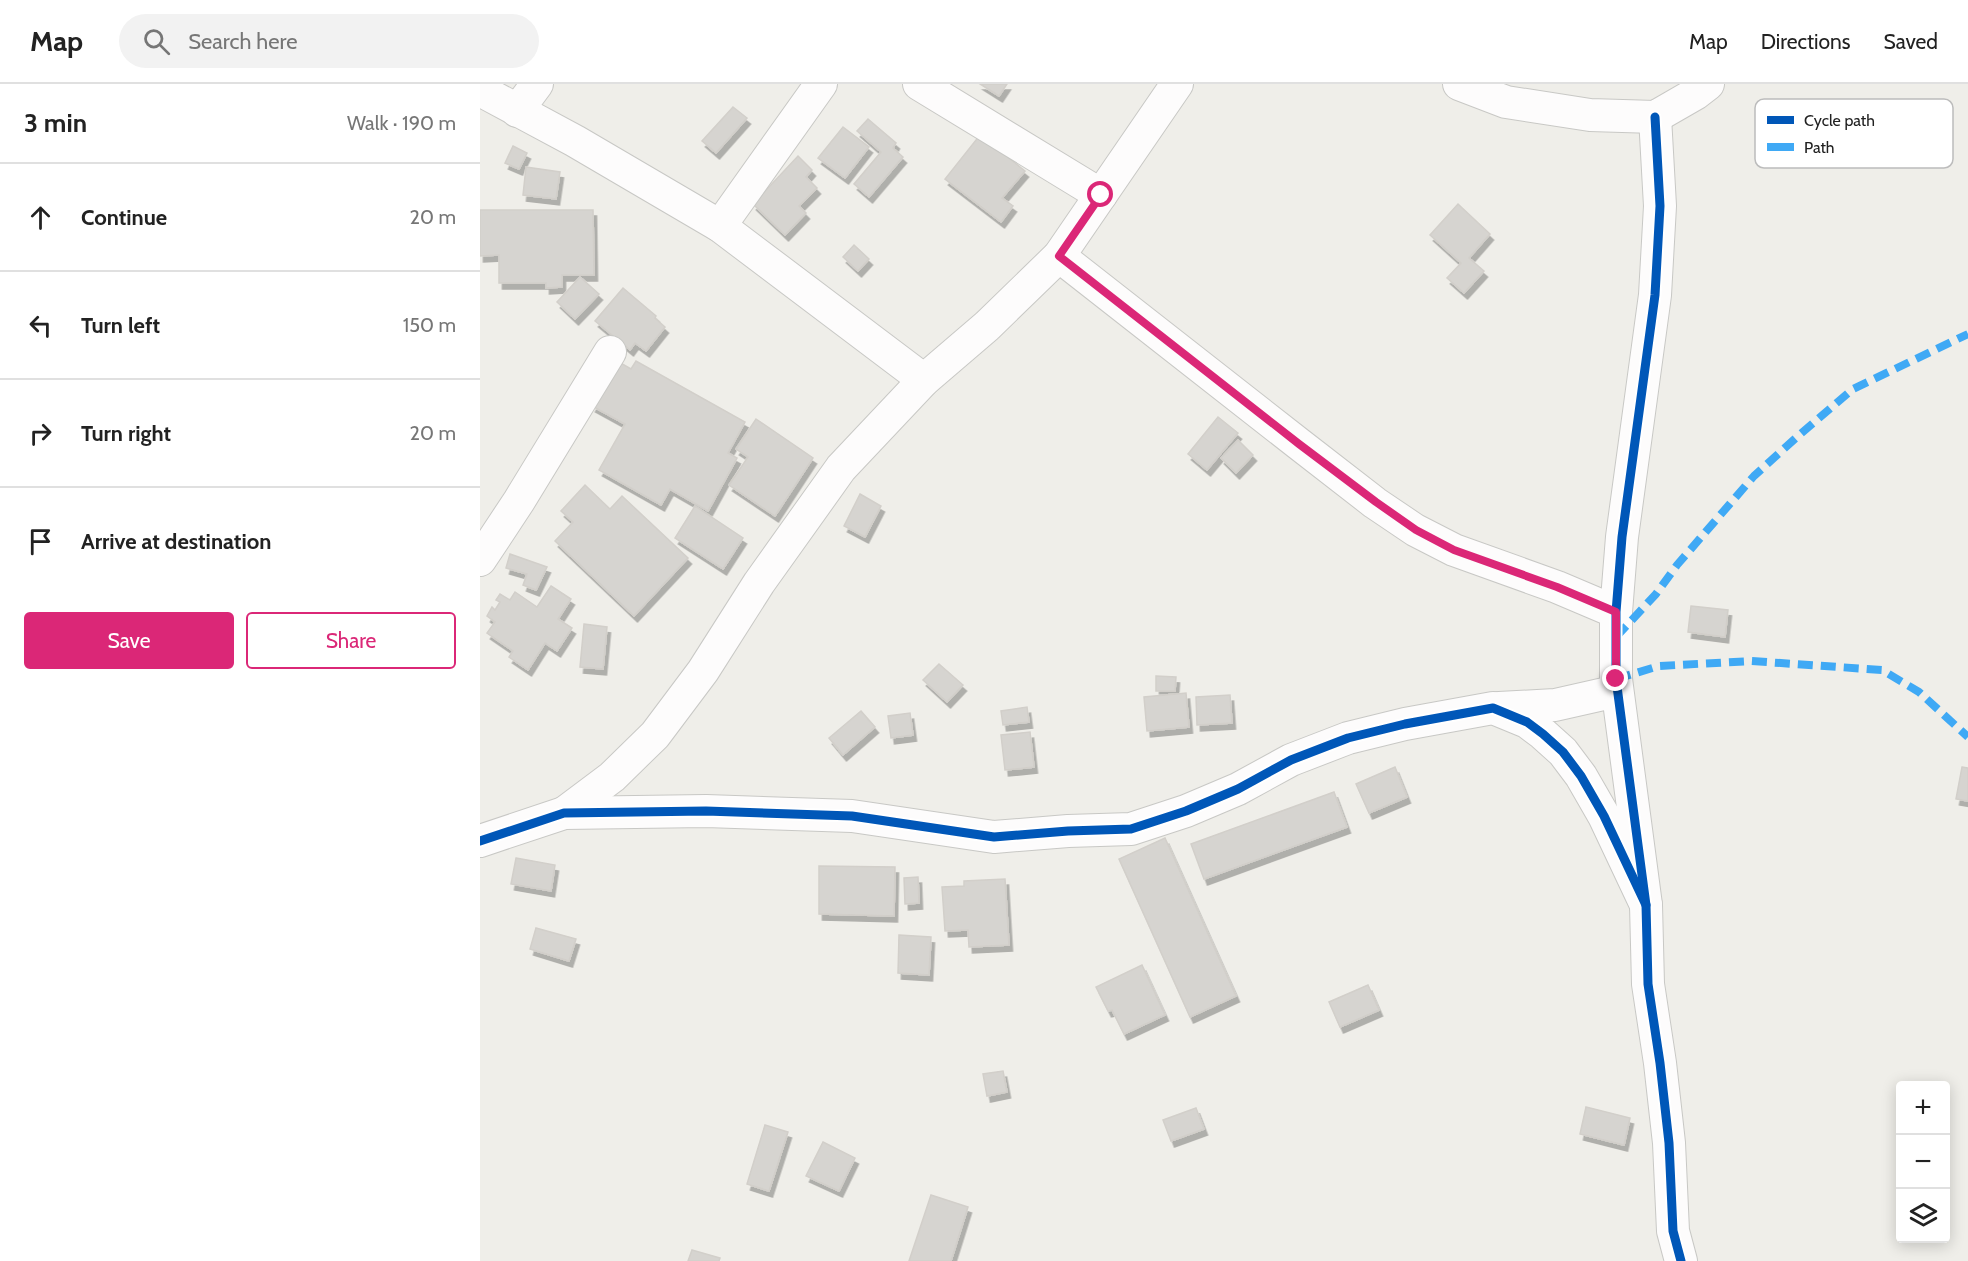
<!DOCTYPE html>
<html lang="en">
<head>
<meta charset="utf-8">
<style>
  body { margin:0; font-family:Cabin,sans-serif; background:#f2f2f2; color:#222 }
  .controls { position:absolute; right:18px; bottom:18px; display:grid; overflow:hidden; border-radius:6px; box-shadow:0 3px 15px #0003 }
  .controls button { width:54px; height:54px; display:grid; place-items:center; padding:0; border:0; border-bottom:2px solid #e0e0e0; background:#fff; color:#222; font:30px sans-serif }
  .stop { position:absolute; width:18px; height:18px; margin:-14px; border:4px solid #db2777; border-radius:50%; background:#fff }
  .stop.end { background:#db2777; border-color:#fff; box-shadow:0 2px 6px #0008 }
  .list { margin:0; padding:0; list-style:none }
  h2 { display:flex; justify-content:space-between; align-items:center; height:78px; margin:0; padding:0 24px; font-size:26px }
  h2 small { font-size:20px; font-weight:400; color:#767676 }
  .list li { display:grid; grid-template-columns:39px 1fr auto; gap:18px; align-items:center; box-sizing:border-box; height:108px; padding:0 24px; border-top:2px solid #e0e0e0 }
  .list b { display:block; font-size:22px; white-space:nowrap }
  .list em { font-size:20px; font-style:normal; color:#767676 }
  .actions { display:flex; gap:12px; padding:18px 24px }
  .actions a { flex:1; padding:14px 0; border:2px solid #db2777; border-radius:6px; text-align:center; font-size:21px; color:#db2777 }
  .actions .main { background:#db2777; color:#fff }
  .icon { flex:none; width:33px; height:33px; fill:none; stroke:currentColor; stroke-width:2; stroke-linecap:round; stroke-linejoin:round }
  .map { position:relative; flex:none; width:1488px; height:1177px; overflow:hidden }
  header { display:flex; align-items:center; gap:36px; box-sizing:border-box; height:84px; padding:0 30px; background:#fff; border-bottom:2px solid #e0e0e0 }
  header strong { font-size:28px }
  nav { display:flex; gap:33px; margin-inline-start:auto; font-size:21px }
  .search { width:420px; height:54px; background:#f2f2f2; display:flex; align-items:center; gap:15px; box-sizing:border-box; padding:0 21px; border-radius:33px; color:#767676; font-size:22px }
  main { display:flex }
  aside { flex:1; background:#fff }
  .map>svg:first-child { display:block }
  .building { fill:#d6d4d0; stroke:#d2cfca; stroke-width:1.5; filter:url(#shadow) }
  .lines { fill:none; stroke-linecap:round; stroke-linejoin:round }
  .minor-casing { stroke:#c8c8c5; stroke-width:34 }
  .minor { stroke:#fdfcfc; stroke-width:32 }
  .quiet { stroke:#3fa9f5; stroke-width:8; stroke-dasharray:15 8; stroke-linecap:butt }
  .cycleway-casing { stroke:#fff; stroke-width:13 }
  .cycleway { stroke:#0057b8; stroke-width:9 }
  .route { stroke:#db2777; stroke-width:8 }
  .key { fill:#fff; stroke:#bcbcbc; stroke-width:1.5 }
  .key-label { font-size:16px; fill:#212121 }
</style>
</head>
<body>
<header>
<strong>Map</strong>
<div class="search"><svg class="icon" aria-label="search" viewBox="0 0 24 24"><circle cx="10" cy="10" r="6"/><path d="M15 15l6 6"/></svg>Search here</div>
<nav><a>Map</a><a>Directions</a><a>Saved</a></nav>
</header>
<main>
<aside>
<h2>3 min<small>Walk · 190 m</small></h2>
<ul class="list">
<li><svg class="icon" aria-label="ahead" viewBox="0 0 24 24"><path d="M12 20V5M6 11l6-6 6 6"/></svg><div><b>Continue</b></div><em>20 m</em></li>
<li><svg class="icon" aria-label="left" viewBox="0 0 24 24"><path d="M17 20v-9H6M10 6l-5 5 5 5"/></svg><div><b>Turn left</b></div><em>150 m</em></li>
<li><svg class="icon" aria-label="right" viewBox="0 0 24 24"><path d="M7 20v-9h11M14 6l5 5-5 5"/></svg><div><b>Turn right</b></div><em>20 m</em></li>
<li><svg class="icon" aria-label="arrive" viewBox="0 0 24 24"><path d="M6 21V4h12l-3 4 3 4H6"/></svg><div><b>Arrive at destination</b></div></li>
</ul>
<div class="actions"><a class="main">Save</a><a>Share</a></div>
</aside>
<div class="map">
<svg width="1488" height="1177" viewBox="0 0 1488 1177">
  <defs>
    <filter id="shadow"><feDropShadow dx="3.5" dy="6" stdDeviation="0" flood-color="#0004"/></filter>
  </defs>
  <rect width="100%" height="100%" fill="#efeee9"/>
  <g class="building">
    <polygon points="500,0 527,0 519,12"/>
    <polygon points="253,23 267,34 236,69 222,57"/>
    <polygon points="388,35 416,59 413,64 423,73 389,113 374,100 401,68 377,47"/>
    <polygon points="363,43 389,63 365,94 338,74"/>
    <polygon points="500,51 545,87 522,114 533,122 521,138 465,95"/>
    <polygon points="33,62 47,69 39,85 25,79"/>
    <polygon points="318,72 332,86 326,93 337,104 319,122 326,129 305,151 273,120"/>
    <polygon points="46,83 80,88 76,115 43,111"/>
    <polygon points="978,120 1010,150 989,174 1004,187 984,209 967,194 981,179 950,151"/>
    <polygon points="0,126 113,126 114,191 82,191 82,203 66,204 66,199 19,199 19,171 0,172"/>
    <polygon points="374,161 389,175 378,187 363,173"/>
    <polygon points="100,193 119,210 95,235 77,218"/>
    <polygon points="143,204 176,232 175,234 185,243 166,267 155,259 150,266 115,237"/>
    <polygon points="137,277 151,285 156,277 265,338 248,369 257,374 228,427 190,405 181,421 119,386 145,340 112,322"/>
    <polygon points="738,333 758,349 727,386 708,370"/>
    <polygon points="276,335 333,374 295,432 249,401 268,373 256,365"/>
    <polygon points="758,356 773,371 756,389 741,374"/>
    <polygon points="105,401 130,425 142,412 208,474 154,532 75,457 93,438 81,427"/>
    <polygon points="380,410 401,422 385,453 364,442"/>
    <polygon points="215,422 263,454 243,485 195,454"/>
    <polygon points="30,470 67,483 56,506 43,501 47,490 26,484"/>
    <polygon points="71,502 91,515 78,535 92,544 77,567 65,559 48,586 29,573 33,567 7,549 15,538 7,532 12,523 15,526 20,518 16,516 20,510 30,516 35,508 57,523"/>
    <polygon points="1211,522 1248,526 1245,553 1208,548"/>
    <polygon points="104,540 127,543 123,585 100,583"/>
    <polygon points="459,580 483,601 467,618 443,596"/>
    <polygon points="676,592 696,593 695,607 676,607"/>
    <polygon points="706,609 709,643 667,647 664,613"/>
    <polygon points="750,611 752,639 717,641 716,613"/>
    <polygon points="547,623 549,638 523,641 521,627"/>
    <polygon points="381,627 395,643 363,671 349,654"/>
    <polygon points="430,629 433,651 411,654 408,632"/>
    <polygon points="550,648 554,683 525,686 521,651"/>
    <polygon points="915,683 927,713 889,729 876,700"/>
    <polygon points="1482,683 1488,684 1488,717 1476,715"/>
    <polygon points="854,708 867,743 724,795 711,760"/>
    <polygon points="685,754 756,912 710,933 639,775"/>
    <polygon points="36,774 75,781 71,807 31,800"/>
    <polygon points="339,782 415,783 414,832 339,830"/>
    <polygon points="438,793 439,819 425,820 424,794"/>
    <polygon points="525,795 529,861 489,863 488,846 465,847 462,803 484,802 484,797"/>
    <polygon points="56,844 96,855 89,877 50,865"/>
    <polygon points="419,851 451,853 449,891 418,889"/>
    <polygon points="662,881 685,931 644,950 632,926 628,927 616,903"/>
    <polygon points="888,901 899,926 860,943 849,918"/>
    <polygon points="523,987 527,1008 507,1012 503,990"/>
    <polygon points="1106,1023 1150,1034 1144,1061 1100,1050"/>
    <polygon points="716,1024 724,1045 691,1057 683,1036"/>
    <polygon points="285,1041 308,1048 289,1107 267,1100"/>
    <polygon points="343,1058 375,1074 359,1107 326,1092"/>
    <polygon points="451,1111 488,1123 471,1177 429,1177"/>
    <polygon points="212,1166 240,1174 239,1177 208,1177"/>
  </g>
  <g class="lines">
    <g class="minor-casing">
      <g id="minor">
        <polyline points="439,0 621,111"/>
        <polyline points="979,0 1026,18 1110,31 1175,33 1215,10 1228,0"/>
        <polyline points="0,6 95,57 240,142 444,296"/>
        <polyline points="37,27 57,0"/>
        <polyline points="1175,33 1180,122 1175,211 1142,453 1136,528 1136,595 1166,821 1168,900 1180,979 1189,1059 1193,1147 1201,1177"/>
        <polyline points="240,142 341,0"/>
        <polyline points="579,172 819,360 895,419 935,446 974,466 1077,503 1136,528"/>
        <polyline points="0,476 39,417 130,268"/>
        <polyline points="1019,624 1075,621 1137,607"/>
        <polyline points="84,729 132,693 175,651 223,587 279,499 361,384 444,296 507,242 579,172 697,0"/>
        <polyline points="0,757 84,729 226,727 372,732 514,753 588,747 651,745 706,727 758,705 811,676 868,654 925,640 1013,624 1047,638 1063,650 1083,668 1101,692 1124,732 1166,821"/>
      </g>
    </g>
    <use href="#minor" class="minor"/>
    <g class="quiet">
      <polyline points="1136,553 1176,510 1197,481 1274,392 1318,352 1373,305 1488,250"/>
      <polyline points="1136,595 1179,582 1271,577 1402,586 1439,608 1488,653"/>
    </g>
    <g class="cycleway-casing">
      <g id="cycleway">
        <polyline points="1175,33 1180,122 1175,211 1142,453 1136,528 1136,595 1166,821 1168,900 1180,979 1189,1059 1193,1147 1201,1177"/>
        <polyline points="0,757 84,729 226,727 372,732 514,753 588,747 651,745 706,727 758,705 811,676 868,654 925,640 1013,624 1047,638 1063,650 1083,668 1101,692 1124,732 1166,821"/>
      </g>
    </g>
    <use href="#cycleway" class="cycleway"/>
  </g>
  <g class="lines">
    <polyline class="route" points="621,111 579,172 819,360 896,418 936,446 974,466 1077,503 1136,528 1136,595"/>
  </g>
  <rect x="1275" y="15" width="198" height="69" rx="9" class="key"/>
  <rect x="1287" y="32" width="27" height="8" fill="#0057b8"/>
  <rect x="1287" y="59" width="27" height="8" fill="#3fa9f5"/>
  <g class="key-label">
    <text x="1324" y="42">Cycle path</text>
    <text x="1324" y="69">Path</text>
  </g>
</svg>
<div class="controls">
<button>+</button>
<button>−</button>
<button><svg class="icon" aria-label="layers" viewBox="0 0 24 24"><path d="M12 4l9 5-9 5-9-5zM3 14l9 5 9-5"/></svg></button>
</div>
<div class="stop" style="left:621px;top:111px"></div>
<div class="stop end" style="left:1136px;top:595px"></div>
</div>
</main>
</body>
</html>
